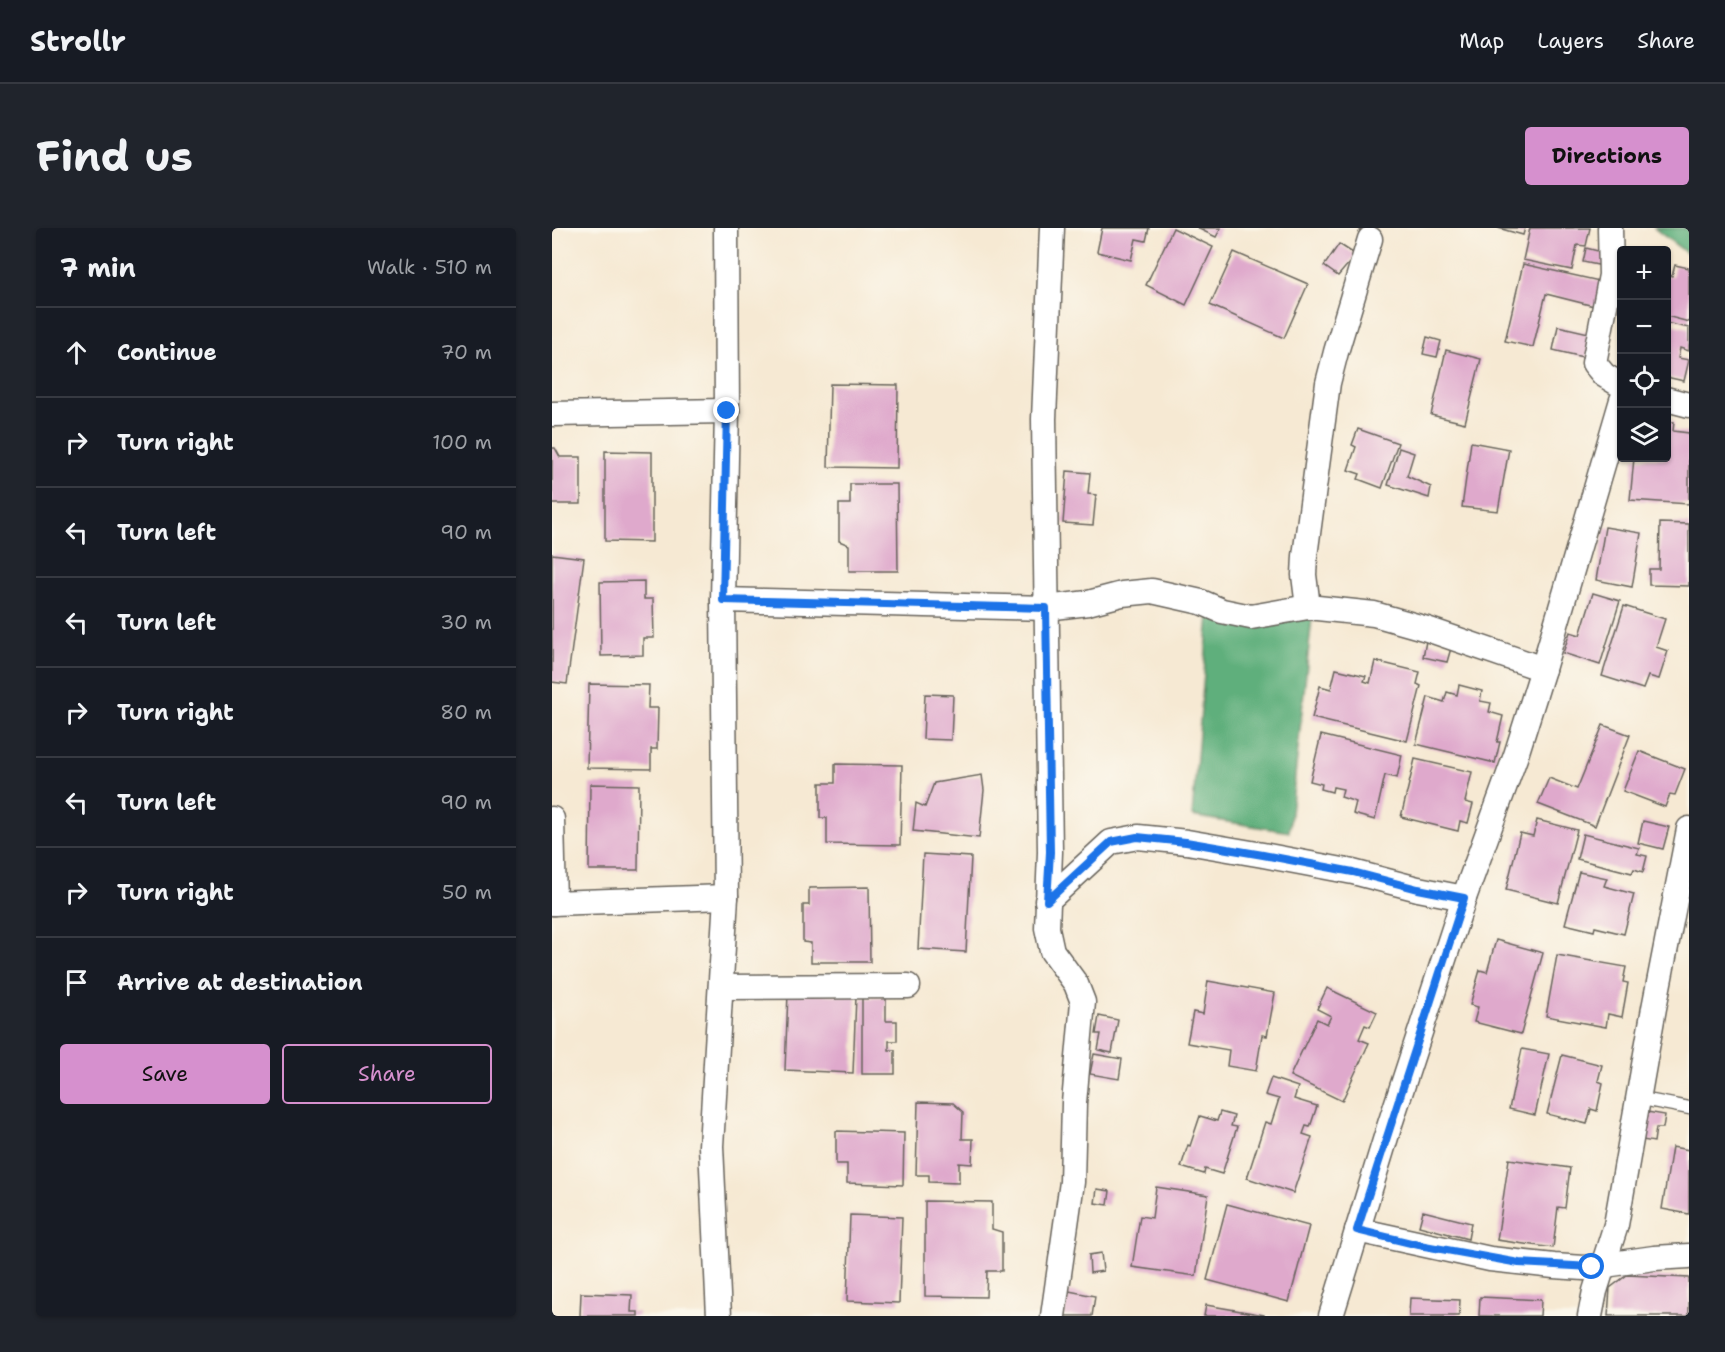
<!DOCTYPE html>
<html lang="en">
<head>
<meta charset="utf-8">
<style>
  body { margin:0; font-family:"Shantell Sans",sans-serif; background:#20242c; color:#f1f3f6 }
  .controls { position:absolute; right:18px; top:18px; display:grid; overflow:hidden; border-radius:6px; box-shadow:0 2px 4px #0004 }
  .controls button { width:54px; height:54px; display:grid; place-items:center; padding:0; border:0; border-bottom:2px solid #363941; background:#171b24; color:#f1f3f6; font:30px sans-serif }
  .stop { position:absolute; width:18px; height:18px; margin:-14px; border:4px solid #1a73e8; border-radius:50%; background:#fff }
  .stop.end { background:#1a73e8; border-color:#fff; box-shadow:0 2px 6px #0008 }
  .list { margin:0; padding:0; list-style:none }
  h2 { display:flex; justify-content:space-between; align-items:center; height:78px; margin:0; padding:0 24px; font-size:26px }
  h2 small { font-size:20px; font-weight:400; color:#9ea1a6 }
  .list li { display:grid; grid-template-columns:39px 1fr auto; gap:18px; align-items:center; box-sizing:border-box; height:90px; padding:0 24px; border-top:2px solid #363941 }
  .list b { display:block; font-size:22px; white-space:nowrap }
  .list em { font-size:20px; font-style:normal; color:#9ea1a6 }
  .actions { display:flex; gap:12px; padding:18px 24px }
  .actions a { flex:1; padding:14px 0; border:2px solid #d690ce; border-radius:6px; text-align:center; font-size:21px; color:#d690ce }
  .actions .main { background:#d690ce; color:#111 }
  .icon { flex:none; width:33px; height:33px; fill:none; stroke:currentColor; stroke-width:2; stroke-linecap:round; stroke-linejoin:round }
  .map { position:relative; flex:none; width:1137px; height:1088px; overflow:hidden; border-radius:6px }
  header { display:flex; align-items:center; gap:36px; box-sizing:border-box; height:84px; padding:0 30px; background:#171b24; border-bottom:2px solid #363941 }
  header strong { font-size:28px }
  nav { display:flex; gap:33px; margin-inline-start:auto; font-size:21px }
  .intro { display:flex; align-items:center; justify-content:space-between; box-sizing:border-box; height:144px; padding:0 36px }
  h1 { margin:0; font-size:42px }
  .button { padding:15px 27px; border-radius:6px; background:#d690ce; color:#111; font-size:21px; font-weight:700 }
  main { display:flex; gap:36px; padding:0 36px }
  aside { flex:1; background:#171b24; border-radius:6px; box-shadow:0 2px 4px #0004 }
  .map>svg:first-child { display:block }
  .forest { fill:#5faf7b; stroke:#3e664c; stroke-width:1.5 }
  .building { fill:#dfa9cc }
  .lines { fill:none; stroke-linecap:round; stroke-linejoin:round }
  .lane-casing { stroke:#68645c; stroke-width:15 }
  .street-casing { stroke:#68645c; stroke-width:27 }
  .lane { stroke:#fff; stroke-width:12 }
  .street { stroke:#fff; stroke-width:24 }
  .route { stroke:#1a73e8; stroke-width:8 }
</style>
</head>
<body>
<header>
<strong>Strollr</strong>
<nav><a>Map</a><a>Layers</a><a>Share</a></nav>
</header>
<div class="intro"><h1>Find us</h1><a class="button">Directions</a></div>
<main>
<aside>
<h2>7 min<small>Walk · 510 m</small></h2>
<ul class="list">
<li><svg class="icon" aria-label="ahead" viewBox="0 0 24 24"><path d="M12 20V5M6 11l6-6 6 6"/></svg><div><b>Continue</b></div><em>70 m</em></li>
<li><svg class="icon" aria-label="right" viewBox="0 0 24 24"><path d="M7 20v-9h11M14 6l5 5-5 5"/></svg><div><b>Turn right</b></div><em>100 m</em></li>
<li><svg class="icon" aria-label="left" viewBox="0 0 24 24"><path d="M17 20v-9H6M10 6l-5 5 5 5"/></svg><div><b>Turn left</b></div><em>90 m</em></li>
<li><svg class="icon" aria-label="left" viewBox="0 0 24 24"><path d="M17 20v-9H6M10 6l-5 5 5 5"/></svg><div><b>Turn left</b></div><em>30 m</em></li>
<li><svg class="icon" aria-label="right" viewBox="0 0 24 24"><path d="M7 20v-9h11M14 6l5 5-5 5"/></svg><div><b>Turn right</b></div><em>80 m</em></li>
<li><svg class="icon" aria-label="left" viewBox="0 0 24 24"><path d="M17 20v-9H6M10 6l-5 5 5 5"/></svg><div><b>Turn left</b></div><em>90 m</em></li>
<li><svg class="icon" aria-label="right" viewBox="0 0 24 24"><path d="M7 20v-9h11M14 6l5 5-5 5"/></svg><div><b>Turn right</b></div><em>50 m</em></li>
<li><svg class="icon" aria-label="arrive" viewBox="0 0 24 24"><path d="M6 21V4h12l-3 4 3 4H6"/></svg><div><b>Arrive at destination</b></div></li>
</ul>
<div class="actions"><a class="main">Save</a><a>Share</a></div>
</aside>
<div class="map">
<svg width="1137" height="1088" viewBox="0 0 1137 1088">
  <rect width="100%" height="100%" fill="#fbf7ec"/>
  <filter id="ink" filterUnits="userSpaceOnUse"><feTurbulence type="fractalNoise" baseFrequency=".0167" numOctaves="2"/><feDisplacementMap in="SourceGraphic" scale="12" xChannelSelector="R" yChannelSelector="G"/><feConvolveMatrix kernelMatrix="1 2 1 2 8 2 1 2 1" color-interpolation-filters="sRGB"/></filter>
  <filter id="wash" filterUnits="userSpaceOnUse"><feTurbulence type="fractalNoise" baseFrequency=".008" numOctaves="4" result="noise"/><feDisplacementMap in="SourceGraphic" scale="24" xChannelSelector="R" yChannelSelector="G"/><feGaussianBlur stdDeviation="1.35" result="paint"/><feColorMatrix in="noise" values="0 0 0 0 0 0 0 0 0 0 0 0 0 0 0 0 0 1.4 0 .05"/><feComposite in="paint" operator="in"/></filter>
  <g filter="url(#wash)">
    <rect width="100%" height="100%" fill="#f6e9d3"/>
    <g class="forest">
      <polygon points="1102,0 1137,0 1137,26 1136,26"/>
      <polygon points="657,387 760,390 737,604 640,588"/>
    </g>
    <g id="blocks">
      <g class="building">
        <polygon points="550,0 597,0 594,13 584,11 579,32 545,24"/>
        <polygon points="621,0 661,19 634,77 594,57"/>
        <polygon points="645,0 669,0 664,9"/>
        <polygon points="946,0 973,0 971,7"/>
        <polygon points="978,0 1038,0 1034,18 1025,17 1020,42 971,32"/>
        <polygon points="787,16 804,27 786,48 772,38"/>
        <polygon points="1034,20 1054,25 1051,38 1031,34"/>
        <polygon points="682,24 756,56 732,110 658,77"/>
        <polygon points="971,36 1052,54 1046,79 994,66 981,119 953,113"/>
        <polygon points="1123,37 1137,40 1137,94 1114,88 1114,47 1120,48"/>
        <polygon points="1114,95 1137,100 1137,123 1128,120 1126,130 1137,132 1132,153 1114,149"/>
        <polygon points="1006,98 1041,106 1035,130 1001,122"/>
        <polygon points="875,109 889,113 885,129 871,126"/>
        <polygon points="894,122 929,131 913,195 879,187"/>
        <polygon points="278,156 346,157 345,240 276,239"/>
        <polygon points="1114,193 1122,194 1121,203 1137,205 1137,276 1078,272 1082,230 1114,230"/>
        <polygon points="806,201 846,215 830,260 806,251 808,246 796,242 804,219 800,217"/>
        <polygon points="919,214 957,221 946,283 910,279"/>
        <polygon points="0,220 3,220 8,229 29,229 29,276 0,276"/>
        <polygon points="847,220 862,225 855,248 879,259 877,270 836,257"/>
        <polygon points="53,223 100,224 100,314 53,313"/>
        <polygon points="515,243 538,245 536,266 544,267 541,297 511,295"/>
        <polygon points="298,256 345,256 346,343 297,343 297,317 287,313 287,276 298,276"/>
        <polygon points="1108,295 1137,296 1137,358 1097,357 1097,341 1107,341"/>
        <polygon points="1053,299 1089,305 1080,359 1044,352"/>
        <polygon points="0,326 32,330 15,456 0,454"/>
        <polygon points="92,353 92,371 101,371 102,410 91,410 91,427 49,428 48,354"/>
        <polygon points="1041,365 1068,373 1048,437 1011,425 1018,404 1028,407"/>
        <polygon points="1072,378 1113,391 1104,419 1116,423 1107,451 1096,448 1091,461 1050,448"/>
        <polygon points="874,413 899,420 895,434 871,429"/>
        <polygon points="823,433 868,444 865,456 869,458 855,513 760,490 768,458 779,461 784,441 814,448 812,453 818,455"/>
        <polygon points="37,456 97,457 96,480 106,480 105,521 99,521 99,541 35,540"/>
        <polygon points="907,457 930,463 928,473 939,475 937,484 951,488 945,514 948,514 943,535 864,516 876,469 892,474 895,464 905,467"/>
        <polygon points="373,466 401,467 399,512 371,511"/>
        <polygon points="1051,497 1078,507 1043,598 986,576 997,550 1025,561"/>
        <polygon points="769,507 850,527 845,550 833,547 823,592 801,586 804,574 789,569 791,561 781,559 780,564 769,561 770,556 758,553"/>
        <polygon points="1087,523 1133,541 1123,567 1118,566 1113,579 1071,563"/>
        <polygon points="863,531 920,544 913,574 921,576 916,595 908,593 906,603 849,589"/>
        <polygon points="283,536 350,537 348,617 275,616 275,590 268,590 268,555 283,555"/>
        <polygon points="430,547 432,562 427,610 361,603 364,575 373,579 382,555"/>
        <polygon points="38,556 87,557 86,642 37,642"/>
        <polygon points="985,592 1025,602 1006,675 954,662 968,605 981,608"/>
        <polygon points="1091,593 1117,599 1111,621 1086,615"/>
        <polygon points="1031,606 1087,620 1085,626 1095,628 1091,644 1082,641 1080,645 1025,631"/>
        <polygon points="371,626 419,629 414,724 366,721"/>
        <polygon points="1027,644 1055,650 1052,658 1082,666 1072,706 1043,699 1042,703 1013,696"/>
        <polygon points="317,659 318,734 259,734 259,715 251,714 251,677 257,677 257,660"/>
        <polygon points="944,712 991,725 969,806 922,794 926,779 918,777 928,742 935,744"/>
        <polygon points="1005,727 1074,739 1071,754 1076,755 1070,789 1056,786 1054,799 994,788"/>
        <polygon points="656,753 723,765 715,808 710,807 704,843 675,838 677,822 635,815 641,784 651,786"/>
        <polygon points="775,760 825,784 818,799 813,797 807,811 817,815 790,873 738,848 765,791 775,796 779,788 765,781"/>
        <polygon points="236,765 304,768 301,845 233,842"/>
        <polygon points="310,770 334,770 334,793 345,793 345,813 337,813 337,822 343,822 343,846 310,846"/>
        <polygon points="547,788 566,792 560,825 546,822 549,806 544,806"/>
        <polygon points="970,821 997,826 983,887 957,881"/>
        <polygon points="542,826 570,831 567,851 538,846"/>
        <polygon points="1010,827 1050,837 1046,853 1051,855 1045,883 1039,881 1035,896 995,886"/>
        <polygon points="719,850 746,859 742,871 765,878 758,899 754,898 751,906 760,909 741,965 695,950 713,894 719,896 727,871 713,867"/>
        <polygon points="366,874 401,875 411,884 410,911 421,911 420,936 407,935 407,955 377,954 377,947 364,947"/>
        <polygon points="668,884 682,888 679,898 685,899 670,946 653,941 652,946 629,939 636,917 638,918 648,888 665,893"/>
        <polygon points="1095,884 1113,887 1111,900 1104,900 1102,914 1090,912"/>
        <polygon points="284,903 352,905 351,957 295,955 295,936 284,936"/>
        <polygon points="1120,919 1137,922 1137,986 1110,981"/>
        <polygon points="957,931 1018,940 1013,980 1006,979 1001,1020 945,1012"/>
        <polygon points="604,959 656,967 644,1048 580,1039 588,988 600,990"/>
        <polygon points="545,961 558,963 556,977 543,975"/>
        <polygon points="373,973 440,974 440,1001 450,1004 450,1043 435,1043 434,1069 373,1068"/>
        <polygon points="675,976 757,998 737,1074 655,1052"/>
        <polygon points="871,983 919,995 916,1011 867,998"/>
        <polygon points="298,987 350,989 347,1075 295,1073"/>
        <polygon points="549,1025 551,1043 538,1045 537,1027"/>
        <polygon points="1075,1047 1137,1050 1137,1088 1056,1088 1058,1060"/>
        <polygon points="517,1063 543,1068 540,1088 512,1088"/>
        <polygon points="29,1065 80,1067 79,1084 86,1084 86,1088 28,1088"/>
        <polygon points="928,1069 989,1072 988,1088 927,1088"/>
        <polygon points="858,1070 908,1072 907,1088 857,1088"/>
        <polygon points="654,1077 712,1087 712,1088 652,1088"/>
      </g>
    </g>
  </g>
  <g filter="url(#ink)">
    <use href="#blocks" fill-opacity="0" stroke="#68645c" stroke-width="1.5"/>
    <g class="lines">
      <g class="lane-casing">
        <polyline id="lane" points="1085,870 1137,880"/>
      </g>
      <g class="street-casing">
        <g id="street">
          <polyline points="500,0 492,191 498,624 495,700 500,723 524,756 531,774 522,875 520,954 501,1088"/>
          <polyline points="1058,0 1059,47 1042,135 1052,147 1070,158"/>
          <polyline points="1114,171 1137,177"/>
          <polyline points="0,186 175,183"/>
          <polyline points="171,372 494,380 536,375 570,366 600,363 649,374 670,383 699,389 756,379 822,386 875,401 991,441"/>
          <polyline points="756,379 752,347 753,328 776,155 784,124 818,11"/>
          <polyline points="0,591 2,675"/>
          <polyline points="495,673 559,614 586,609 635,614 711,627 801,644 866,661 912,670"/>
          <polyline points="0,675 174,669"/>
          <polyline points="169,759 356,758"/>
          <polyline points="805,1002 938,1031 1002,1038 1032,1040 1102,1030 1137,1028"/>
          <polyline points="167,1088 159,918 174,669 171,372 175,183 174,0"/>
          <polyline points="779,1088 838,896 912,670 964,527 991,441 1070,172"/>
          <polyline points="1038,1088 1043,1063 1064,997 1102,780 1137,601"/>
        </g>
      </g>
      <use href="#lane" class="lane"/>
      <use href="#street" class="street"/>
    </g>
  </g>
  <g class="lines" filter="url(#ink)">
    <polyline class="route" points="175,183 171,372 494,380 498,624 495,673 559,614 585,609 634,614 711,627 801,644 866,661 912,670 805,1002 867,1017 967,1035 1040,1039"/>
  </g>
</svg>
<div class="controls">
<button>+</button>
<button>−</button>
<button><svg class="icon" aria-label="locate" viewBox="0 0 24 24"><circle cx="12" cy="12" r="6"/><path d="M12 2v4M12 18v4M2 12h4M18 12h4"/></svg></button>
<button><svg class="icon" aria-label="layers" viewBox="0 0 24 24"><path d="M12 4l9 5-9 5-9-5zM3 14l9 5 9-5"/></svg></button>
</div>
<div class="stop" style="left:1040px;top:1039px"></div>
<div class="stop end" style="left:175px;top:183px"></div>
</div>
</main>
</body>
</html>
